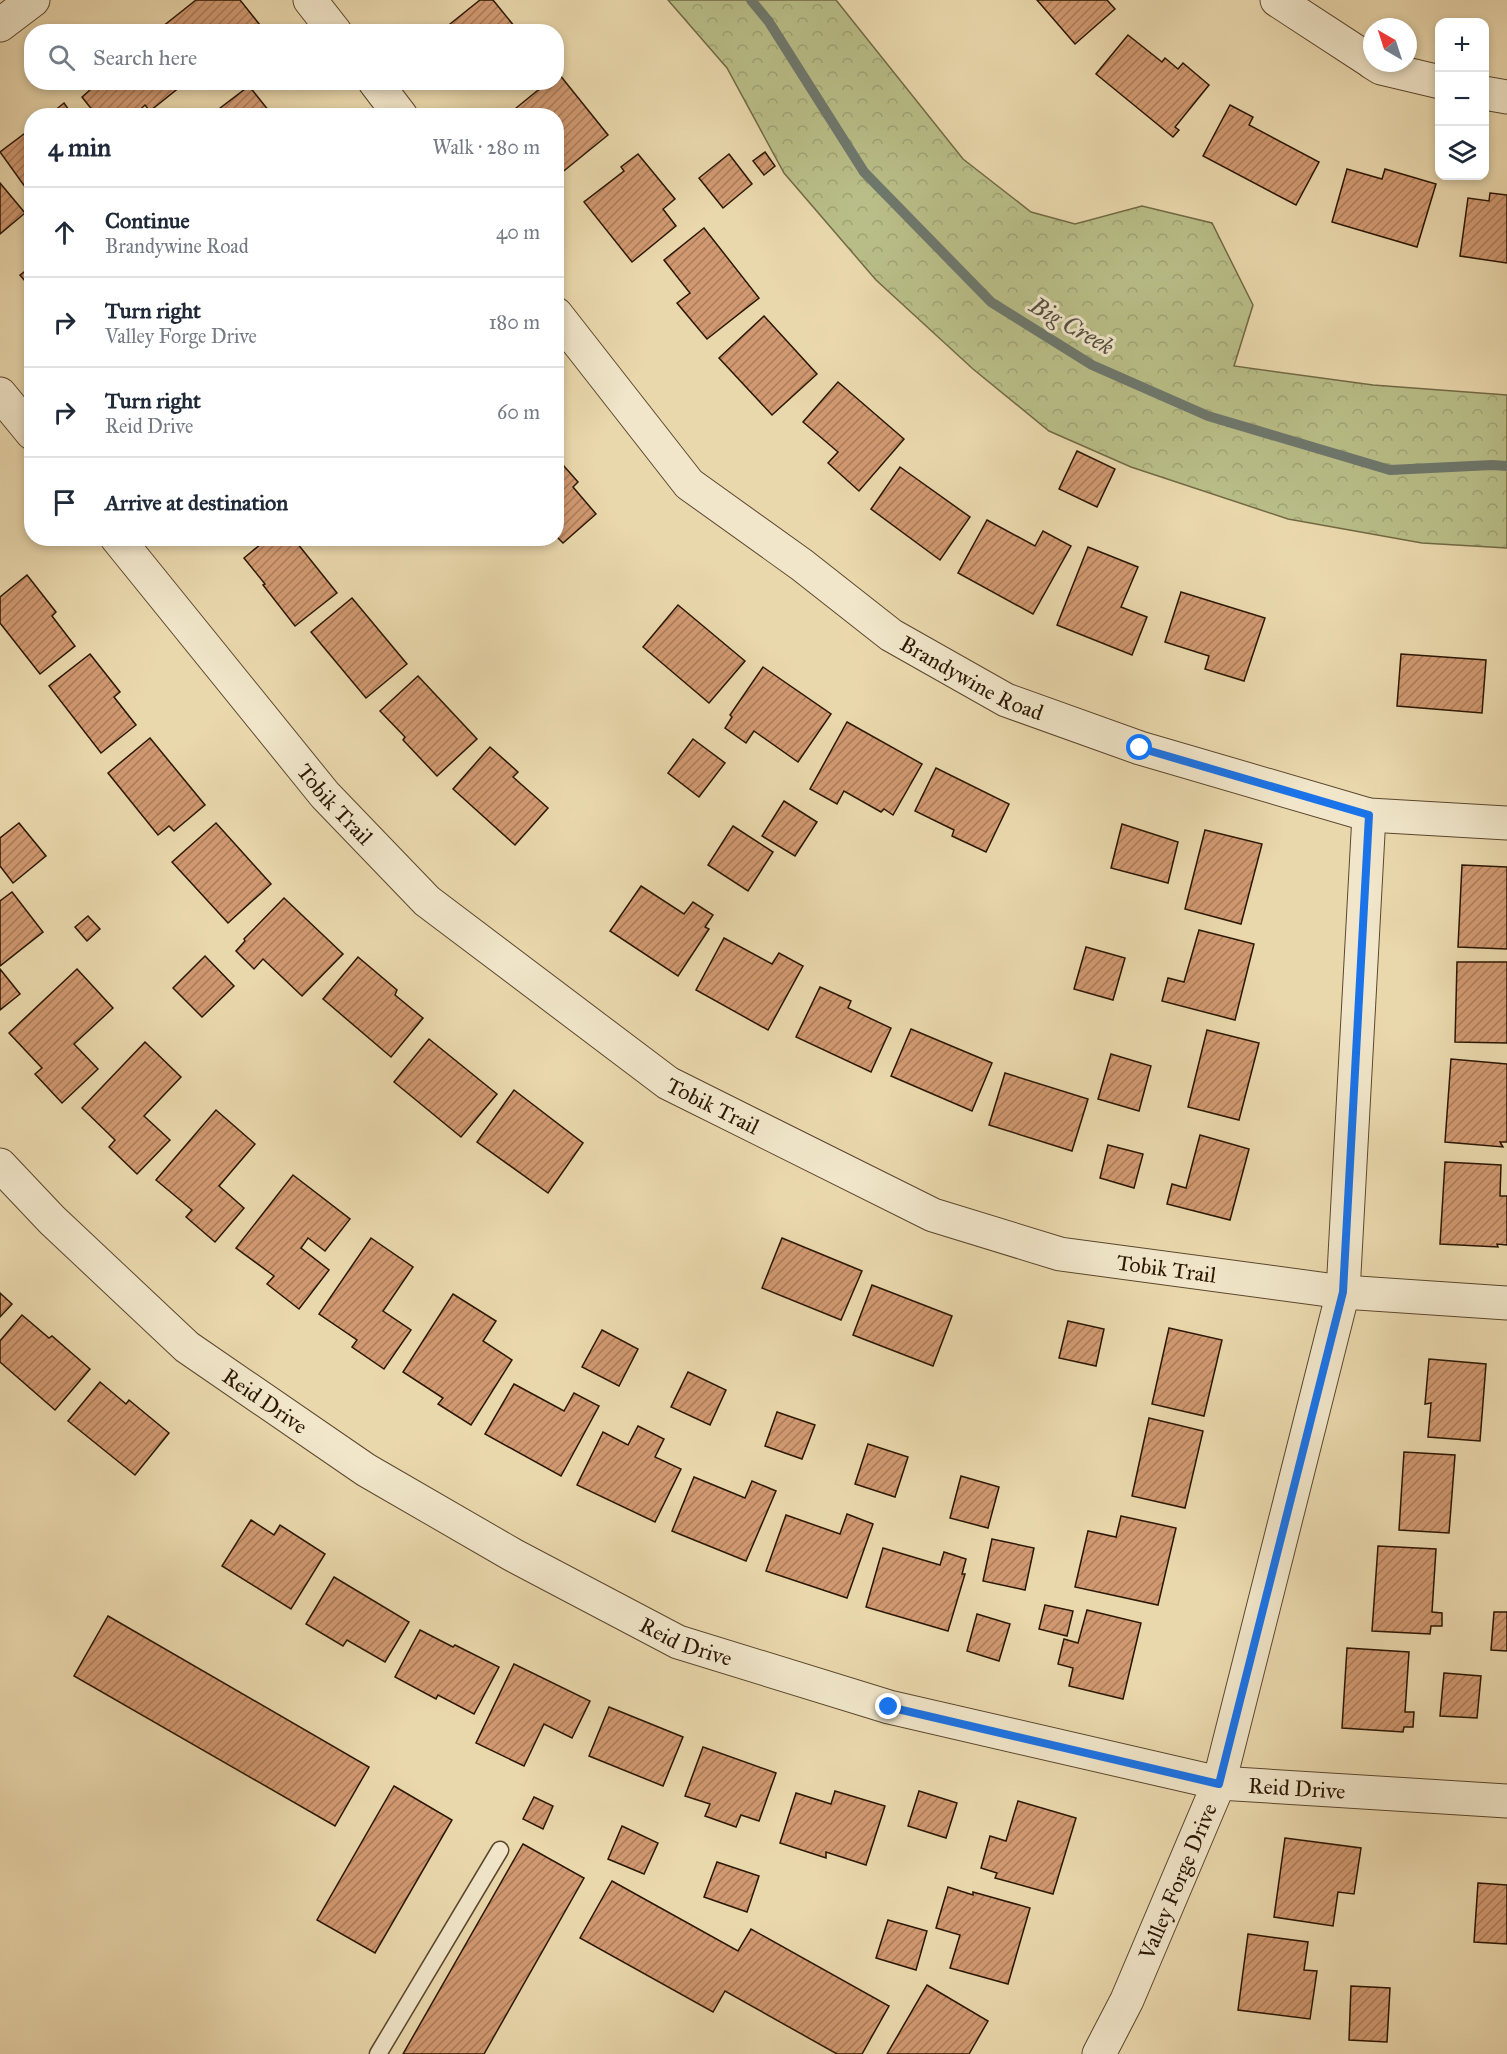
<!DOCTYPE html>
<html lang="en">
<head>
<meta charset="utf-8">
<style>
  body { margin:0; font-family:"IM FELL Great Primer",serif; background:#f2f2f3; color:#1f2937 }
  .controls { position:absolute; right:18px; top:18px; display:grid; overflow:hidden; border-radius:12px; box-shadow:0 3px 9px #0003 }
  .controls button { width:54px; height:54px; display:grid; place-items:center; padding:0; border:0; border-bottom:2px solid #e0e1e3; background:#fff; color:#1f2937; font:30px sans-serif }
  .compass { position:absolute; left:1363px; top:18px; width:54px; height:54px; border-radius:50%; background:#fff; box-shadow:0 3px 9px #0003; rotate:321deg }
  .stop { position:absolute; width:18px; height:18px; margin:-14px; border:4px solid #1a73e8; border-radius:50%; background:#fff }
  .stop.end { background:#1a73e8; border-color:#fff; box-shadow:0 2px 6px #0008 }
  .list { margin:0; padding:0; list-style:none }
  h2 { display:flex; justify-content:space-between; align-items:center; height:78px; margin:0; padding:0 24px; font-size:26px }
  h2 small { font-size:20px; font-weight:400; color:#747a83 }
  .list li { display:grid; grid-template-columns:39px 1fr auto; gap:18px; align-items:center; box-sizing:border-box; height:90px; padding:0 24px; border-top:2px solid #e0e1e3 }
  .list b { display:block; font-size:22px; white-space:nowrap }
  .list p { margin:0; font-size:20px; white-space:nowrap; color:#747a83 }
  .list em { font-size:20px; font-style:normal; color:#747a83 }
  .icon { flex:none; width:33px; height:33px; fill:none; stroke:currentColor; stroke-width:2; stroke-linecap:round; stroke-linejoin:round }
  .map { position:relative; flex:none; width:1507px; height:2054px; overflow:hidden }
  .search { position:absolute; background:#fff; box-shadow:0 3px 9px #0003; left:24px; top:24px; width:540px; height:66px; display:flex; align-items:center; gap:15px; box-sizing:border-box; padding:0 21px; border-radius:24px; color:#747a83; font-size:22px }
  .panel { position:absolute; background:#fff; box-shadow:0 3px 9px #0003; left:24px; top:108px; width:540px; height:438px; border-radius:24px }
  .map>svg:first-child { display:block }
  .forest { fill:url(#forest-crowns); stroke:#726a45; stroke-width:1.5 }
  .lines { fill:none; stroke-linecap:round; stroke-linejoin:round }
  .stream { stroke:#6e786d; stroke-width:10 }
  .building { fill:url(#building-hatch); stroke:#2b1702; stroke-width:1.5 }
  .service-casing { stroke:#5b472d; stroke-width:19 }
  .minor-casing { stroke:#5b472d; stroke-width:35 }
  .service { stroke:#f1e6ca; stroke-width:16 }
  .minor { stroke:#f1e6ca; stroke-width:33 }
  .route { stroke:#1a73e8; stroke-width:8 }
  .labels { text-anchor:middle; stroke-width:6; stroke-linejoin:round; paint-order:stroke }
  .street-label { font-size:22px; fill:#2b1702; stroke:#f1e6ca }
  .water-label { font-size:24px; font-style:italic; fill:#524f40; stroke:#f1e6ca }
</style>
</head>
<body>
<div class="map">
<svg width="1507" height="2054" viewBox="0 0 1507 2054">
  <defs>
    <pattern id="forest-crowns" width="20" height="18" patternUnits="userSpaceOnUse" patternTransform="scale(1.5)"><rect width="20" height="18" fill="#b9be88"/><path d="M2 6a3 3 0 1 1 6 0M12 15a3 3 0 1 1 6 0" fill="none" stroke="#9fa374"/></pattern>
    <pattern id="building-hatch" width="6" height="6" patternUnits="userSpaceOnUse" patternTransform="scale(1.5)"><rect width="6" height="6" fill="#d19971"/><path d="M-1 1l2-2M0 6l6-6M5 7l2-2" fill="none" stroke="#aa7c5b"/></pattern>
  </defs>
  <rect width="100%" height="100%" fill="#ead8ad"/>
  <filter id="stains"><feTurbulence type="fractalNoise" baseFrequency=".00333" numOctaves="4"/><feColorMatrix values="0 0 0 0 .2 0 0 0 0 .09 0 0 0 0 .02 0 0 0 .5 -.17"/></filter>
  <radialGradient id="worn" r=".72"><stop offset=".6" stop-color="#630" stop-opacity="0"/><stop offset="1" stop-color="#630" stop-opacity=".3"/></radialGradient>
  <polygon class="forest" points="668,0 836,0 963,159 1031,212 1075,224 1142,206 1212,223 1253,305 1234,366 1373,385 1507,395 1507,548 1422,543 1288,519 1131,467 1049,431 973,369 876,280 784,173 727,68"/>
  <g class="lines">
    <polyline class="stream" points="751,0 769,22 864,172 991,302 1092,365 1208,416 1390,470 1492,465 1507,466"/>
  </g>
  <g class="building">
    <polygon points="196,0 240,0 260,25 258,28 261,32 157,31"/>
    <polygon points="480,0 493,0 519,32 457,32 450,24"/>
    <polygon points="1037,0 1107,0 1115,9 1075,44"/>
    <polygon points="1128,35 1162,62 1165,58 1178,69 1183,63 1209,85 1175,127 1179,130 1173,137 1096,74"/>
    <polygon points="559,74 608,135 560,174 556,170 556,116 513,116 510,113 548,82 556,82 556,76"/>
    <polygon points="99,82 178,82 181,86 150,111 145,105 133,116 97,116 82,97"/>
    <polygon points="249,86 273,116 224,116 219,109"/>
    <polygon points="64,103 73,116 48,116"/>
    <polygon points="1230,105 1253,117 1249,125 1319,162 1296,205 1203,156"/>
    <polygon points="32,128 32,188 28,191 0,152"/>
    <polygon points="765,152 775,166 764,175 753,161"/>
    <polygon points="638,154 675,199 663,209 676,226 632,262 584,202 624,171 621,167"/>
    <polygon points="729,154 752,184 723,208 699,178"/>
    <polygon points="1347,169 1382,179 1385,169 1436,184 1417,247 1332,222"/>
    <polygon points="0,183 25,213 0,234"/>
    <polygon points="1490,193 1507,195 1507,263 1460,256 1468,198 1489,201"/>
    <polygon points="704,228 759,298 707,339 677,303 690,293 664,260"/>
    <polygon points="32,266 32,289 20,275"/>
    <polygon points="764,316 817,374 772,415 719,358"/>
    <polygon points="838,382 904,439 859,491 828,463 838,452 803,422"/>
    <polygon points="1077,451 1115,469 1097,507 1059,489"/>
    <polygon points="556,457 578,482 573,487 596,514 563,543 556,536"/>
    <polygon points="900,467 970,517 940,560 871,509"/>
    <polygon points="987,520 1035,546 1043,531 1071,546 1033,614 958,573"/>
    <polygon points="268,538 293,538 337,593 295,626 263,585 265,584 244,558"/>
    <polygon points="1088,547 1138,567 1121,607 1147,617 1132,655 1057,625"/>
    <polygon points="27,575 56,612 52,616 75,646 40,674 0,623 0,597"/>
    <polygon points="1181,592 1265,618 1244,681 1205,669 1209,656 1165,642"/>
    <polygon points="352,598 407,664 366,698 311,632"/>
    <polygon points="678,605 745,661 709,703 643,647"/>
    <polygon points="90,654 120,692 114,697 136,725 101,753 49,686"/>
    <polygon points="1401,654 1486,660 1482,713 1397,706"/>
    <polygon points="763,667 831,714 798,762 754,731 746,743 725,728 732,717 730,715"/>
    <polygon points="418,676 477,739 437,776 403,740 405,737 380,711"/>
    <polygon points="847,722 922,764 893,815 884,809 881,812 844,791 837,804 810,789"/>
    <polygon points="150,738 205,805 174,831 169,826 158,835 108,773"/>
    <polygon points="693,739 725,763 699,797 668,773"/>
    <polygon points="490,747 518,772 513,777 548,808 515,845 453,789"/>
    <polygon points="936,768 1009,804 986,852 952,836 954,830 915,811"/>
    <polygon points="784,801 817,822 795,856 762,836"/>
    <polygon points="19,823 46,856 13,883 0,866 0,838"/>
    <polygon points="216,823 271,884 228,923 172,862"/>
    <polygon points="1122,824 1178,842 1168,883 1111,868"/>
    <polygon points="733,826 773,852 748,891 708,865"/>
    <polygon points="1205,830 1262,844 1241,924 1185,909"/>
    <polygon points="1462,865 1507,867 1507,949 1458,947"/>
    <polygon points="641,886 684,914 693,902 713,915 705,927 709,929 678,976 610,931"/>
    <polygon points="12,892 43,932 0,966 0,901"/>
    <polygon points="284,898 343,954 302,996 263,959 254,969 236,951 245,941 244,939"/>
    <polygon points="88,916 100,929 87,941 75,927"/>
    <polygon points="1199,930 1254,944 1235,1020 1162,1001 1168,978 1184,982"/>
    <polygon points="724,938 772,964 779,953 803,966 768,1030 696,990"/>
    <polygon points="1086,947 1125,958 1113,1000 1074,989"/>
    <polygon points="205,956 234,986 202,1017 173,988"/>
    <polygon points="358,957 397,990 395,995 423,1018 391,1057 323,999"/>
    <polygon points="1457,962 1507,962 1507,1043 1455,1042"/>
    <polygon points="0,969 20,994 0,1010"/>
    <polygon points="77,969 113,1008 74,1044 98,1069 62,1103 35,1074 42,1068 9,1033"/>
    <polygon points="820,987 851,1001 848,1008 891,1028 871,1072 796,1037"/>
    <polygon points="911,1029 992,1063 972,1111 891,1076"/>
    <polygon points="1207,1030 1259,1043 1239,1120 1188,1107"/>
    <polygon points="429,1039 497,1094 461,1137 394,1082"/>
    <polygon points="145,1042 181,1077 144,1116 170,1140 137,1174 109,1147 115,1140 82,1108"/>
    <polygon points="1111,1054 1151,1066 1139,1111 1098,1099"/>
    <polygon points="1451,1059 1507,1064 1507,1142 1500,1142 1503,1147 1445,1142"/>
    <polygon points="1005,1073 1088,1099 1072,1151 989,1125"/>
    <polygon points="514,1090 583,1143 548,1193 477,1142"/>
    <polygon points="216,1110 255,1144 219,1186 244,1208 215,1242 186,1217 192,1210 156,1180"/>
    <polygon points="1200,1135 1249,1149 1230,1220 1167,1204 1172,1184 1186,1188"/>
    <polygon points="1108,1145 1143,1154 1134,1188 1100,1178"/>
    <polygon points="1445,1162 1501,1165 1500,1196 1507,1196 1507,1245 1497,1244 1498,1247 1440,1244"/>
    <polygon points="293,1175 350,1219 325,1251 308,1238 301,1248 329,1270 299,1309 267,1284 274,1276 236,1248"/>
    <polygon points="371,1238 413,1267 383,1311 411,1330 384,1369 352,1347 357,1340 319,1314"/>
    <polygon points="782,1238 862,1271 841,1320 762,1288"/>
    <polygon points="872,1285 952,1316 933,1366 853,1335"/>
    <polygon points="0,1293 12,1304 0,1317"/>
    <polygon points="453,1294 496,1321 483,1341 512,1360 471,1425 438,1404 443,1398 403,1372"/>
    <polygon points="22,1315 49,1338 52,1336 90,1369 55,1410 0,1362 0,1341"/>
    <polygon points="1068,1321 1104,1329 1096,1366 1059,1358"/>
    <polygon points="1169,1328 1222,1340 1204,1416 1152,1404"/>
    <polygon points="602,1330 638,1349 619,1386 582,1367"/>
    <polygon points="1429,1359 1486,1364 1480,1441 1428,1437 1431,1403 1425,1404"/>
    <polygon points="688,1372 726,1390 710,1425 671,1407"/>
    <polygon points="100,1382 126,1404 129,1400 169,1433 135,1475 68,1421"/>
    <polygon points="514,1384 564,1411 574,1393 599,1406 561,1476 485,1434"/>
    <polygon points="777,1412 815,1425 802,1459 765,1446"/>
    <polygon points="1149,1418 1203,1431 1185,1508 1132,1496"/>
    <polygon points="638,1426 664,1439 655,1457 681,1469 655,1522 577,1485 603,1432 628,1445"/>
    <polygon points="868,1444 908,1457 895,1497 855,1484"/>
    <polygon points="1404,1452 1455,1455 1449,1533 1399,1530"/>
    <polygon points="961,1476 999,1487 988,1528 950,1518"/>
    <polygon points="694,1477 745,1498 752,1481 776,1491 746,1561 672,1531"/>
    <polygon points="847,1514 873,1524 847,1598 766,1571 786,1515 840,1534"/>
    <polygon points="1121,1516 1176,1528 1158,1605 1075,1587 1088,1531 1116,1537"/>
    <polygon points="251,1520 274,1535 280,1525 325,1554 291,1609 222,1566"/>
    <polygon points="992,1539 1034,1548 1025,1590 983,1581"/>
    <polygon points="1378,1546 1436,1549 1432,1612 1442,1613 1442,1626 1431,1626 1430,1634 1372,1631"/>
    <polygon points="883,1548 940,1565 944,1552 966,1559 962,1574 965,1574 948,1631 866,1607"/>
    <polygon points="334,1577 409,1622 385,1662 347,1640 343,1646 306,1624"/>
    <polygon points="1045,1605 1073,1611 1067,1636 1039,1629"/>
    <polygon points="1087,1610 1141,1623 1123,1699 1069,1686 1073,1668 1058,1664 1064,1639 1078,1643"/>
    <polygon points="1494,1612 1507,1612 1507,1651 1491,1650"/>
    <polygon points="977,1614 1010,1624 999,1661 967,1651"/>
    <polygon points="108,1616 369,1767 335,1826 74,1676"/>
    <polygon points="420,1630 453,1647 455,1645 499,1667 474,1714 438,1695 436,1699 395,1677"/>
    <polygon points="1347,1648 1409,1652 1405,1712 1414,1712 1413,1727 1404,1727 1403,1732 1342,1728"/>
    <polygon points="514,1664 590,1701 572,1738 544,1724 524,1766 476,1743"/>
    <polygon points="1444,1673 1481,1676 1477,1718 1440,1716"/>
    <polygon points="609,1707 683,1737 663,1786 589,1756"/>
    <polygon points="703,1747 776,1773 759,1821 741,1815 736,1827 705,1816 710,1804 685,1796"/>
    <polygon points="394,1786 452,1820 375,1953 317,1920"/>
    <polygon points="835,1791 885,1806 866,1865 826,1852 826,1858 780,1843 796,1793 831,1804"/>
    <polygon points="919,1791 957,1803 946,1838 908,1826"/>
    <polygon points="534,1797 553,1806 543,1829 523,1819"/>
    <polygon points="1018,1801 1076,1818 1053,1894 995,1878 997,1873 981,1868 990,1836 1006,1841"/>
    <polygon points="622,1826 658,1843 644,1874 608,1859"/>
    <polygon points="1285,1838 1361,1848 1354,1894 1338,1892 1333,1926 1274,1917"/>
    <polygon points="523,1844 584,1878 484,2054 403,2054"/>
    <polygon points="717,1862 759,1876 747,1912 704,1897"/>
    <polygon points="612,1881 738,1951 751,1929 889,2006 862,2054 837,2054 725,1991 713,2012 580,1938"/>
    <polygon points="1478,1883 1507,1885 1507,1944 1474,1942"/>
    <polygon points="948,1887 973,1895 973,1892 1030,1908 1008,1984 950,1968 960,1935 936,1928"/>
    <polygon points="888,1920 927,1931 916,1970 876,1958"/>
    <polygon points="1248,1934 1308,1942 1304,1970 1317,1971 1310,2019 1238,2010"/>
    <polygon points="927,1985 988,2021 969,2054 887,2054"/>
    <polygon points="1351,1986 1390,1988 1387,2042 1349,2040"/>
  </g>
  <g class="lines">
    <g class="service-casing">
      <polyline id="service" points="378,2054 500,1850"/>
    </g>
    <g class="minor-casing">
      <g id="minor">
        <polyline points="310,0 335,32"/>
        <polyline points="1277,0 1372,62"/>
        <polyline points="0,25 33,0"/>
        <polyline points="1373,63 1381,68 1440,82"/>
        <polyline points="375,82 401,116"/>
        <polyline points="1484,93 1507,97"/>
        <path id="s1" d="M556,314L689,484L802,565L891,635L1006,700L1140,748L1369,815L1507,823"/>
        <polyline points="0,394 32,433"/>
        <path id="s2" d="M117,538L325,795L427,901L668,1083L933,1215L1060,1254L1343,1292L1507,1303"/>
        <path id="s3" d="M0,1165L52,1220L187,1347L366,1470L513,1555L678,1642L889,1707L1219,1783L1507,1801"/>
        <path id="s4" d="M1099,2054L1127,2000L1219,1783L1343,1292L1369,815"/>
      </g>
    </g>
    <use href="#service" class="service"/>
    <use href="#minor" class="minor"/>
  </g>
  <g class="lines">
    <polyline class="route" points="889,1707 1219,1784 1343,1292 1369,815 1140,748"/>
  </g>
  <g class="labels">
    <g class="street-label">
      <text dy="8" stroke="none"><textPath href="#s1" startOffset="560">Brandywine Road</textPath></text>
      <text dy="8" stroke="none"><textPath href="#s2" startOffset="344">Tobik Trail</textPath></text>
      <text dy="8" stroke="none"><textPath href="#s2" startOffset="830">Tobik Trail</textPath></text>
      <text dy="8" stroke="none"><textPath href="#s2" startOffset="1316">Tobik Trail</textPath></text>
      <text dy="8" stroke="none"><textPath href="#s3" startOffset="356">Reid Drive</textPath></text>
      <text dy="8" stroke="none"><textPath href="#s3" startOffset="842">Reid Drive</textPath></text>
      <text dy="8" stroke="none"><textPath href="#s3" startOffset="1472">Reid Drive</textPath></text>
      <text dy="8" stroke="none"><textPath href="#s4" startOffset="190">Valley Forge Drive</textPath></text>
    </g>
    <g class="water-label">
      <text transform="translate(1072 326) rotate(30)" y="8">Big Creek</text>
    </g>
  </g>
  <rect width="100%" height="100%" filter="url(#stains)"/>
  <rect width="100%" height="100%" fill="url(#worn)"/>
</svg>
<div class="controls">
<button>+</button>
<button>−</button>
<button><svg class="icon" aria-label="layers" viewBox="0 0 24 24"><path d="M12 4l9 5-9 5-9-5zM3 14l9 5 9-5"/></svg></button>
</div>
<svg class="compass" viewBox="-18 -18 36 36"><path d="M0-13l5 13h-10z" fill="#e53935"/><path d="M0 13l5-13h-10z" fill="#747a83"/></svg>
<div class="stop" style="left:1140px;top:748px"></div>
<div class="stop end" style="left:889px;top:1707px"></div>
<div class="search"><svg class="icon" aria-label="search" viewBox="0 0 24 24"><circle cx="10" cy="10" r="6"/><path d="M15 15l6 6"/></svg>Search here</div>
<section class="panel">
<h2>4 min<small>Walk · 280 m</small></h2>
<ul class="list">
<li><svg class="icon" aria-label="ahead" viewBox="0 0 24 24"><path d="M12 20V5M6 11l6-6 6 6"/></svg><div><b>Continue</b><p>Brandywine Road</p></div><em>40 m</em></li>
<li><svg class="icon" aria-label="right" viewBox="0 0 24 24"><path d="M7 20v-9h11M14 6l5 5-5 5"/></svg><div><b>Turn right</b><p>Valley Forge Drive</p></div><em>180 m</em></li>
<li><svg class="icon" aria-label="right" viewBox="0 0 24 24"><path d="M7 20v-9h11M14 6l5 5-5 5"/></svg><div><b>Turn right</b><p>Reid Drive</p></div><em>60 m</em></li>
<li><svg class="icon" aria-label="arrive" viewBox="0 0 24 24"><path d="M6 21V4h12l-3 4 3 4H6"/></svg><div><b>Arrive at destination</b></div></li>
</ul>
</section>
</div>
</body>
</html>
